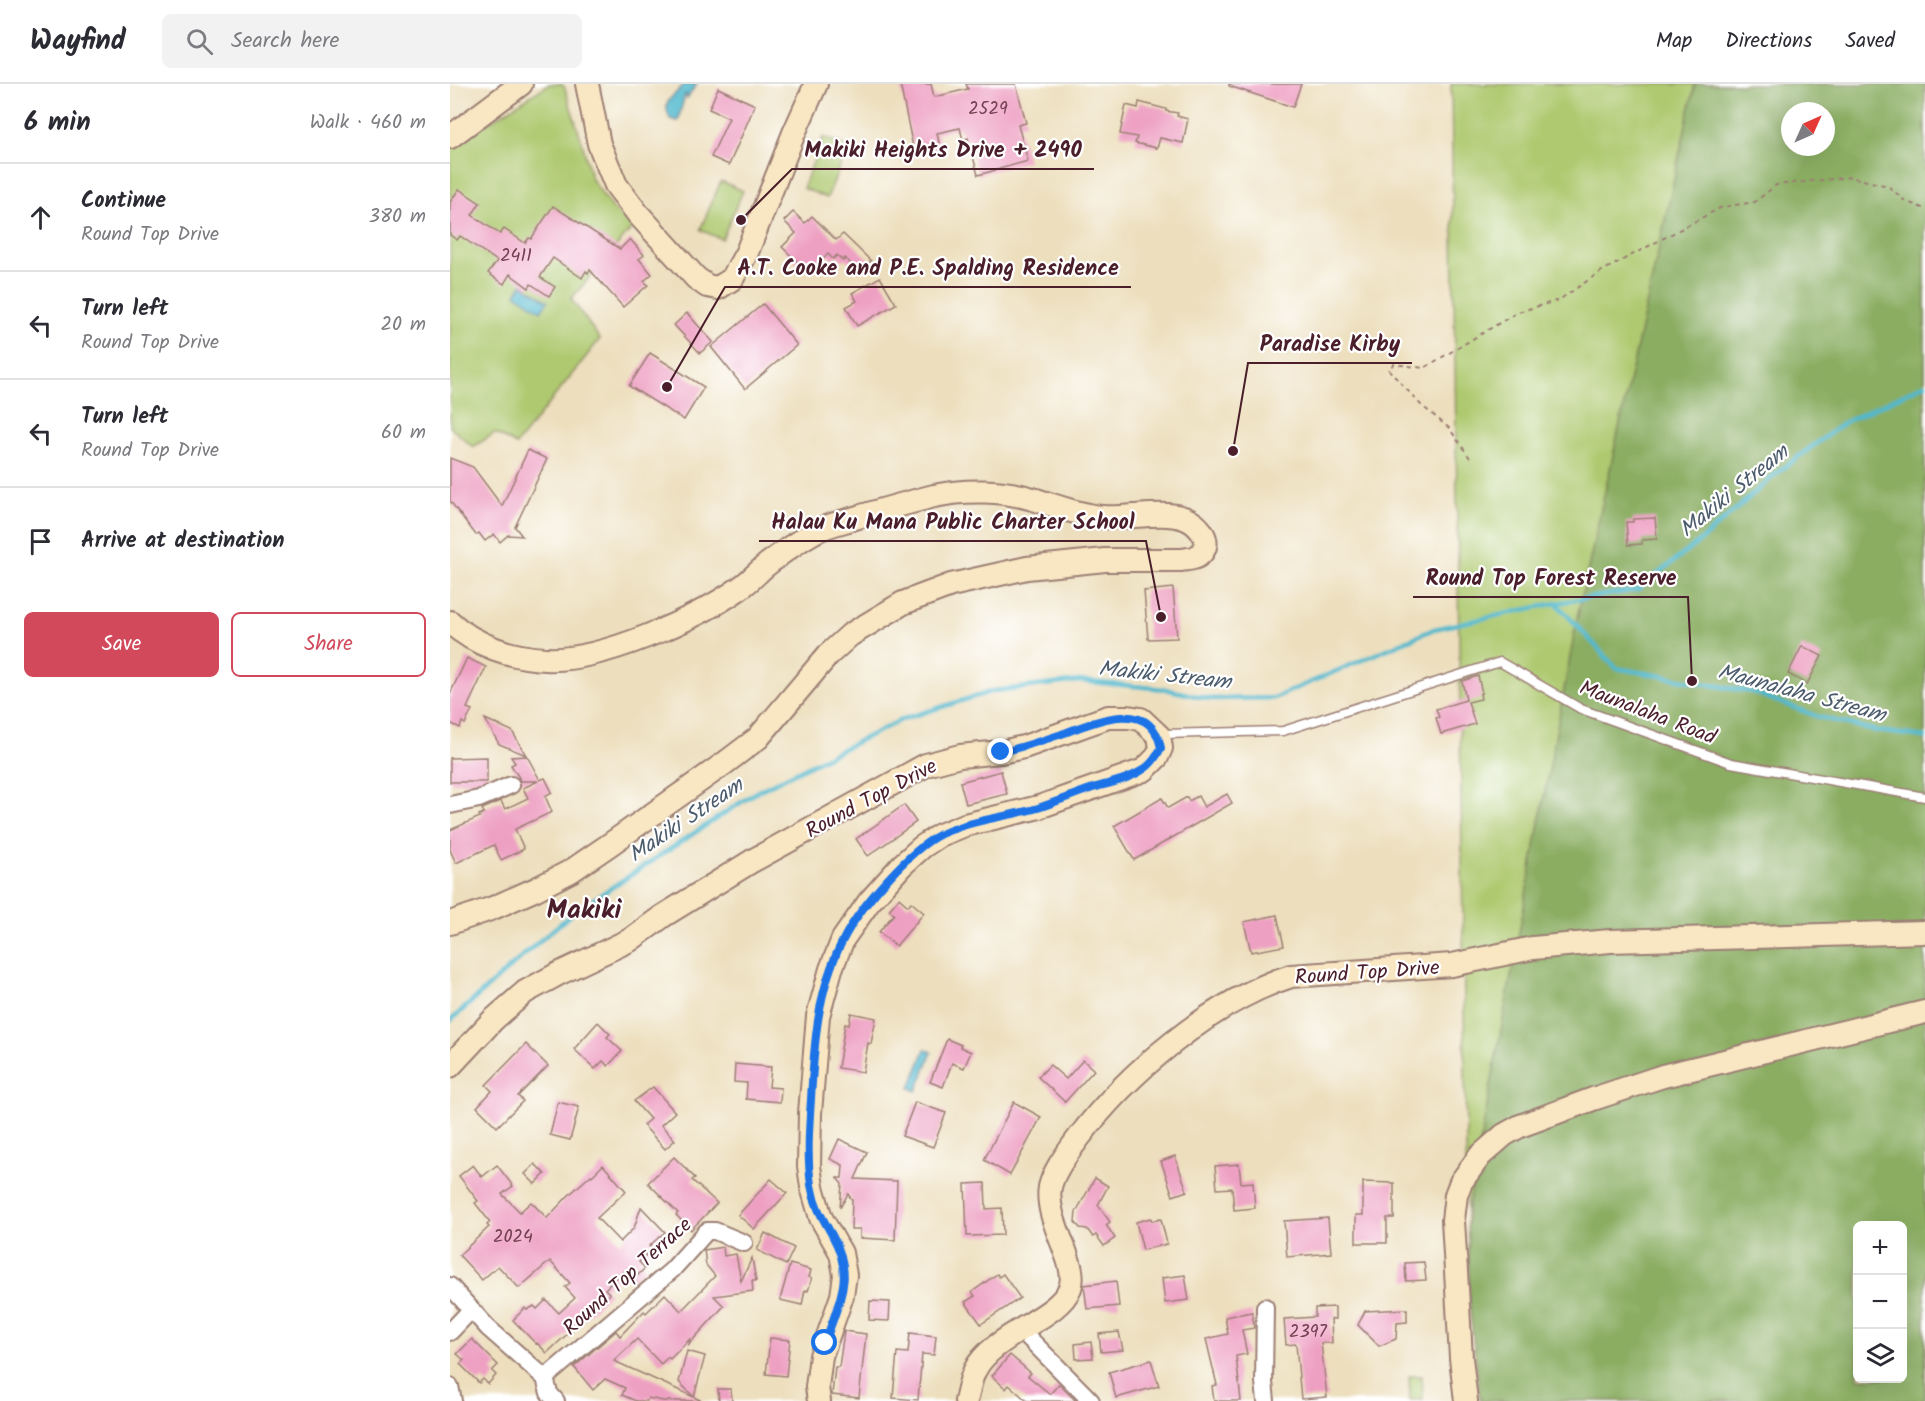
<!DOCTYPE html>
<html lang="en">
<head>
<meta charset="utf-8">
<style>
  body { margin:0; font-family:Kalam,sans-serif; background:#f2f2f3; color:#2b2b33 }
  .controls { position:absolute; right:18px; bottom:18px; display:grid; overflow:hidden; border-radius:9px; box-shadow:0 6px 24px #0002 }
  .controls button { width:54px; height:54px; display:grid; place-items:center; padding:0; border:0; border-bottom:2px solid #e1e1e2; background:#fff; color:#2b2b33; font:30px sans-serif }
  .compass { position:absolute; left:1331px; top:18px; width:54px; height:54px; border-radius:50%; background:#fff; box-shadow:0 6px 24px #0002; rotate:45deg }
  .stop { position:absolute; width:18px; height:18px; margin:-14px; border:4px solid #1a73e8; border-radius:50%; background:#fff }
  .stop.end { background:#1a73e8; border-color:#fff; box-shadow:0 2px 6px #0008 }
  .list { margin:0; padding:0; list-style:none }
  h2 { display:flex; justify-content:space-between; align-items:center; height:78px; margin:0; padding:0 24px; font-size:26px }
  h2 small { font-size:20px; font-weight:400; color:#7c7c81 }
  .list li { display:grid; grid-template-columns:39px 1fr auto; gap:18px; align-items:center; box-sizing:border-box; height:108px; padding:0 24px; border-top:2px solid #e1e1e2 }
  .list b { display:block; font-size:22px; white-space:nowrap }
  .list p { margin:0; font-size:20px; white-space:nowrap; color:#7c7c81 }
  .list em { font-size:20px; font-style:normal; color:#7c7c81 }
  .actions { display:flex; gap:12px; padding:18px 24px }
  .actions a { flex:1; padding:14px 0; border:2px solid #d1495b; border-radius:9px; text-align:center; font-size:21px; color:#d1495b }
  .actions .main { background:#d1495b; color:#fff }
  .icon { flex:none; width:33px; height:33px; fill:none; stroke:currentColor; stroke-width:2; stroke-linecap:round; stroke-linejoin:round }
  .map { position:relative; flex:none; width:1475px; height:1317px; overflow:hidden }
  header { display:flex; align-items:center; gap:36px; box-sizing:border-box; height:84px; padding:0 30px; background:#fff; border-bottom:2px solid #e1e1e2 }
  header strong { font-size:28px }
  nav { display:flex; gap:33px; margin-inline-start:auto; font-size:21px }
  .search { width:420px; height:54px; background:#f2f2f3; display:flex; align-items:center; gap:15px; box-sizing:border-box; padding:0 21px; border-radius:9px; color:#7c7c81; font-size:22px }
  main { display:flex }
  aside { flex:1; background:#fff }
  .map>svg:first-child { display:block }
  .green { fill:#aec96f; stroke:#7c744d; stroke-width:1.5; fill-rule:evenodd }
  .forest { fill:#8aad62; stroke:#6a6646; stroke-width:1.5; fill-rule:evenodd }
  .water { fill:#4fb8cd; stroke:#4c6c7c; stroke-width:1.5 }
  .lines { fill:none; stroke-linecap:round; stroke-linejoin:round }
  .stream { stroke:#4fb8cd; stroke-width:4.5 }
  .building { fill:#eea0c3 }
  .lane-casing { stroke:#9c7f74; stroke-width:11 }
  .street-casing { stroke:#9c7f74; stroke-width:20 }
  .secondary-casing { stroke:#9c7f74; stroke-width:26 }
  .path { stroke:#9c7f74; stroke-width:2; stroke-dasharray:4.5 4.5; stroke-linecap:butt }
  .lane { stroke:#fff; stroke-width:8 }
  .street { stroke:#fff; stroke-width:16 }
  .secondary { stroke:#f9e7c3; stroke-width:22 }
  .route { stroke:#1a73e8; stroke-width:8 }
  .labels { text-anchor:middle; stroke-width:4.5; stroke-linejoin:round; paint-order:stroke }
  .number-label { font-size:18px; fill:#733f51 }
  .street-label { font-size:21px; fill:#4a1f2b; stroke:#fff }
  .water-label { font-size:22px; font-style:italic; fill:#4c5c6c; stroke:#fff }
  .district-label { font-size:27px; font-weight:bold; fill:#4a1f2b; stroke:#fff }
  .leader { fill:none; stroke:#4a1f2b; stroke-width:2 }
  .callout-dot { fill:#4a1f2b; stroke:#fff; stroke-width:2 }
  .callout-label { font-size:22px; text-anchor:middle; font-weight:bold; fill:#4a1f2b; stroke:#fff; stroke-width:4.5; stroke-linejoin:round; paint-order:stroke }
</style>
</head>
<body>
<header>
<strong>Wayfind</strong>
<div class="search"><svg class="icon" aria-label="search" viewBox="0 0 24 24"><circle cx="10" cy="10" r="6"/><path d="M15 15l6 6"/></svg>Search here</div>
<nav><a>Map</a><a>Directions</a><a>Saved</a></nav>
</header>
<main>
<aside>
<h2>6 min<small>Walk · 460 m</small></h2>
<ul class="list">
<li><svg class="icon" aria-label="ahead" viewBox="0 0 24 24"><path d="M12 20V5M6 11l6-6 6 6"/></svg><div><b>Continue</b><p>Round Top Drive</p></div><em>380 m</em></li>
<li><svg class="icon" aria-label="left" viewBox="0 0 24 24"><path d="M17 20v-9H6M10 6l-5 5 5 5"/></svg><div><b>Turn left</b><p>Round Top Drive</p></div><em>20 m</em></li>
<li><svg class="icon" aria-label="left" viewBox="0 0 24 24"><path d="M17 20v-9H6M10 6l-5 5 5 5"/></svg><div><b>Turn left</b><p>Round Top Drive</p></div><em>60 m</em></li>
<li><svg class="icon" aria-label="arrive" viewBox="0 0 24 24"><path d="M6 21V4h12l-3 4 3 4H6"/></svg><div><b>Arrive at destination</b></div></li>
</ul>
<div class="actions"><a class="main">Save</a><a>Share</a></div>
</aside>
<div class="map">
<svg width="1475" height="1317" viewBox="0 0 1475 1317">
  <rect width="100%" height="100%" fill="#fff"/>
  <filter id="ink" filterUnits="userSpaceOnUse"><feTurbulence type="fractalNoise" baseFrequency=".0167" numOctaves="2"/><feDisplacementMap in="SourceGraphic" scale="12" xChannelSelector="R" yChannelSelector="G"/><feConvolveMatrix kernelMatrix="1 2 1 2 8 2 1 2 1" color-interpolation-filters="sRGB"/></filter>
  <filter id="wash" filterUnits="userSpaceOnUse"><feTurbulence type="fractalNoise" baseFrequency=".008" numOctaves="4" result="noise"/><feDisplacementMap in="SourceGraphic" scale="24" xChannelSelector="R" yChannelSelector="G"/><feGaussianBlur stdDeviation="1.35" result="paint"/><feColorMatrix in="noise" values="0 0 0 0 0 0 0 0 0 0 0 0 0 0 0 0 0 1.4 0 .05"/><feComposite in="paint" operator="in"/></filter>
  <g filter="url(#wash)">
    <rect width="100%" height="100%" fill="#eddfbd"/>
    <g class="green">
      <polygon points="99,0 111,0 114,2 132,58 141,94 159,120 182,144 121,215 150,255 66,361 45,349 23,363 0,343 0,63"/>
      <path d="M1001,0H1475V1317H1030L1020,1228L1017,1130ZM1340,27H1376V63H1340ZM1408,1142H1452V1294H1408Z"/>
      <polygon points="373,53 398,63 377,114 353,104"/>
      <polygon points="271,97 293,107 272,155 250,146"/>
      <polygon points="959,1292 972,1292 973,1316 960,1316"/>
    </g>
    <path class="forest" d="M1245,0H1475V1317H1030L1020,1228L1017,1130L1128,530ZM1340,27H1376V63H1340ZM1408,1142H1452V1294H1408Z"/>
    <g class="water">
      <path d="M234,0H247L237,14L235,10L228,37L220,35C210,14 224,15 234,0Z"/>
      <polygon points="72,200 98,217 91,227 66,210"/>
      <polygon points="475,965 482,968 467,1007 460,1004"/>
    </g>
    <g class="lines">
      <g class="stream">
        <polyline points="1106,519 1166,584 1302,608 1369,633 1427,647 1475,653"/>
        <polyline points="0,937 93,854 123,829 308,707 453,635 543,607 630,597 715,605 760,615 824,614 984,545 1106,519 1187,506 1250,457 1328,388 1395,338 1475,300"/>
      </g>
    </g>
    <g id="blocks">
      <g class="building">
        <polygon points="450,0 481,0 484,13 518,5 516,0 566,0 576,39 568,41 578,77 528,91 518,54 513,56 510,44 487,49 491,68 465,73"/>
        <polygon points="779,0 851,0 843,23 779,2"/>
        <polygon points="268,4 305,21 279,81 261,73 279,34 259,25"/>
        <polygon points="689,18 716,25 716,27 728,29 727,32 738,35 733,59 710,54 707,64 685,59 687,53 670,50 676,21 688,24"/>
        <polygon points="9,105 30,119 22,131 50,150 54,145 75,159 79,154 81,155 103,122 170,165 180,155 194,171 189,175 202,190 194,197 198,201 173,223 140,186 138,189 136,187 132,194 103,174 90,193 105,203 99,212 81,200 79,204 60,190 54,200 38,189 47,177 10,152 7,156 0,151 0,118"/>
        <polygon points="343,128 355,139 362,132 386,156 393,150 421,177 409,188 395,174 393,177 387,171 383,175 378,170 359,189 332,163 346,149 334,137"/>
        <polygon points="430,193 446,220 407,242 396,223 407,217 402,209"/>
        <polygon points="313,220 347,261 295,305 261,263"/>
        <polygon points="237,229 263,258 250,269 224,241"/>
        <polygon points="200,269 254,303 234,336 179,302"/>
        <polygon points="78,366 97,375 65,443 72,452 58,451 50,458 44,450 35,457 29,449 26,451 0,417 0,374 23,383 52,422"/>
        <polygon points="1205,434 1207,455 1192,456 1192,460 1178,461 1176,438 1183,438 1183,435"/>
        <polygon points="723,504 727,554 698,555 694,507"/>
        <polygon points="1352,562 1372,572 1357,600 1338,590"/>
        <polygon points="17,574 36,583 17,624 22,626 15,640 12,638 10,644 0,639 0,610"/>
        <polygon points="1028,592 1032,609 1030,609 1031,615 1018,618 1025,640 991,650 986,634 989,633 986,625 1016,616 1012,597"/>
        <polygon points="35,635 62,647 76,671 49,660"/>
        <polygon points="77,672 90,696 95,694 102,708 95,712 102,728 65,745 74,765 51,776 44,761 6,779 0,766 0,746 30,733 29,731 34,729 32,725 51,717 55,725 78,714 73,704 88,697 71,697 61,681 65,679 61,673"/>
        <polygon points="37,673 37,698 0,698 0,674"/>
        <polygon points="551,687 557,710 516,720 510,698"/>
        <polygon points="777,710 782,719 684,776 664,742 712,714 718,724 737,713 739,717 748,712 754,723"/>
        <polygon points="454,721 466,738 418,772 406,755"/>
        <polygon points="449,814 458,822 461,818 474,829 446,862 429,848 444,830 439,826"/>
        <polygon points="827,831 834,862 801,868 794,838"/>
        <polygon points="401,929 426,934 421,960 418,959 413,988 388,984 395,940 399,941"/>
        <polygon points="148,938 160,950 157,953 172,967 158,982 153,977 145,985 124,965"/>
        <polygon points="497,955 511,961 510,963 521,968 514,984 502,979 493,1003 480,998"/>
        <polygon points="76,960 98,982 68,1012 73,1017 47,1043 27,1023 42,1007 36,1001"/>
        <polygon points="633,976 644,986 615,1018 588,993 600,981 616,995"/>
        <polygon points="285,980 321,983 319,1003 331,1004 330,1018 296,1015 297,999 284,998"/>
        <polygon points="203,1003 225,1028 211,1041 225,1056 215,1065 193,1041 200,1035 184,1017"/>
        <polygon points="108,1018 129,1023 120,1056 100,1051"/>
        <polygon points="465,1018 496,1029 483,1063 452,1052"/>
        <polygon points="564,1018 591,1033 560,1091 534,1076"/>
        <polygon points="389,1055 417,1068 405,1095 447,1097 445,1156 410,1154 410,1145 401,1145 402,1116 398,1110 390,1124 392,1100 387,1094 392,1094 393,1081 380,1075"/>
        <polygon points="725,1072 737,1107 723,1112 711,1077"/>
        <polygon points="224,1073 245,1094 242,1096 267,1119 241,1146 226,1131 228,1129 198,1099"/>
        <polygon points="85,1080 95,1090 85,1100 75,1090"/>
        <polygon points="789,1080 791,1099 803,1098 805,1124 784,1126 782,1104 767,1105 765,1082"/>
        <polygon points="23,1081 32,1093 47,1081 63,1102 52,1110 70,1128 81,1118 97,1134 120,1110 141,1091 142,1092 153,1081 176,1107 147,1134 170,1158 184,1144 191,1123 215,1148 199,1162 202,1165 189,1178 195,1184 183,1196 174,1187 155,1205 160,1210 97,1269 87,1259 86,1260 63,1236 75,1224 77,1226 84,1222 87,1225 96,1216 109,1229 125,1214 115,1203 120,1199 100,1177 69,1204 48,1182 32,1196 9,1171 39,1143 37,1141 40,1138 25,1119 28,1117 9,1092"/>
        <polygon points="645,1094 658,1102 648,1121 660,1138 656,1141 665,1154 654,1162 646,1151 643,1153 637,1145 630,1144 625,1138 626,1128"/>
        <polygon points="321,1095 337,1109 304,1145 288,1131"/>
        <polygon points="913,1098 944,1099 944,1134 937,1134 937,1159 906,1159 906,1131 913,1131"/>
        <polygon points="535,1099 536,1125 552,1124 553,1151 517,1152 515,1100"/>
        <polygon points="701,1134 702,1137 711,1135 717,1160 693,1166 686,1138"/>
        <polygon points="878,1134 881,1169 837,1173 834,1137"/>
        <polygon points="315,1149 344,1164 336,1181 307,1166"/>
        <polygon points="273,1163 274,1172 286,1170 291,1197 302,1174 306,1197 302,1197 303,1207 264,1212 274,1222 239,1260 240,1255 220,1275 218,1273 211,1280 187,1255 164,1277 244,1313 229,1298 237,1267 255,1272 244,1313 252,1317 213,1317 198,1314 197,1317 186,1317 172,1311 175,1304 155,1295 143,1306 124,1283 166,1247 170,1252 194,1227 196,1229 215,1210 231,1227 265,1192 256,1181 254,1166"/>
        <polygon points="974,1178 976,1196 956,1197 955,1179"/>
        <polygon points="340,1180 361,1186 359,1193 362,1194 358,1207 355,1206 352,1221 330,1216"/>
        <polygon points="547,1190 549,1193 553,1190 570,1214 531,1240 515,1218 525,1212 522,1208"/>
        <polygon points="735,1191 739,1216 715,1219 712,1194"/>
        <polygon points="666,1197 669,1222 637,1225 634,1201"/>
        <polygon points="420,1217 440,1218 439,1237 419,1236"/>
        <polygon points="885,1223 885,1235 881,1235 882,1259 871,1259 877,1313 851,1315 846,1260 836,1261 834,1235 865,1233 865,1224"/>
        <polygon points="957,1225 957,1238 947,1239 946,1255 929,1262 908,1241 915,1227"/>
        <polygon points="802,1228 804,1244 792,1246 797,1270 786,1272 791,1317 764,1317 762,1302 767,1301 756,1255 778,1250 775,1233"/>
        <polygon points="394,1247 416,1250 409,1314 382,1311 385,1283 389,1283"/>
        <polygon points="669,1248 673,1266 651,1268 649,1250"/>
        <polygon points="460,1249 486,1252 484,1271 472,1270 468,1316 443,1314 447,1268 458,1269"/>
        <polygon points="320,1254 340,1256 336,1292 316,1290"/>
        <polygon points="22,1255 48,1281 42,1287 46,1291 38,1300 33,1295 29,1299 10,1280 14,1276 7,1270"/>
        <polygon points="641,1258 643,1274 626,1275 625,1260"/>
        <polygon points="560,1271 581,1289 578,1292 600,1310 609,1300 626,1317 577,1317 559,1301 556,1305 542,1292"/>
        <polygon points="701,1276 709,1302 666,1314 659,1288"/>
        <polygon points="268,1305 281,1305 282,1317 269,1317"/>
      </g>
    </g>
  </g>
  <g filter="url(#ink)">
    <use href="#blocks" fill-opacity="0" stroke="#9c7f74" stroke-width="1.5"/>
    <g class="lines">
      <g class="lane-casing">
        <polyline id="lane" points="709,652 714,650 833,647 1050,578 1131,625 1281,679 1475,713"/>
      </g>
      <g class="street-casing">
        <g id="street">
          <polyline points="0,721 29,715 61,701"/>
          <polyline points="0,1202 38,1244 95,1294 99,1309 106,1317"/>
          <polyline points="815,1223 814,1298 816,1317"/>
          <polyline points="570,1245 641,1317"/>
          <polyline points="0,1248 21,1226"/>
          <polyline points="95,1294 222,1186 257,1147 265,1147 294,1159"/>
          <polyline points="0,1302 3,1317"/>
        </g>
      </g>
      <g class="secondary-casing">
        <g id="secondary">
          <polyline points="137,0 149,60 166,101 188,130 246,194 257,202 268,204 282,195 297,168 344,49 366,0"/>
          <polyline points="0,53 71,0"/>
          <path d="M0,538C24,561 63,574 96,575C150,578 246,535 290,504C299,498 306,490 314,483C330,470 348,457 366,447C378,441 392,438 405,434C431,426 457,419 484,412C516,405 552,406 583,415C607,422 628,431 653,433C677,435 712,426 734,434C748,439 766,459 748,472C744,475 736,475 731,476H655L577,484L501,501L453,519L400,551L378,571L308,654L275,679L159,761L121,787L86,805L43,824L0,839"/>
          <polyline points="0,982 43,936 75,908 108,890 180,856 213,832 302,777 476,681 510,672 551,668 574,663 658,633 678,633 691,635 709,652 711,664 707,673 694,686 589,723 515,741 490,751 472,763 452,781 419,818 393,855 381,885 368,932 360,1029 359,1082 362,1103 371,1134 391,1169 395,1191 392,1212 371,1272 367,1303 369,1317"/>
          <path d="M516,1317C519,1307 520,1295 525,1286C543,1250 608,1235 620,1204C630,1180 594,1137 600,1103C604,1086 617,1070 627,1056C676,990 762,917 841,892L1002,881L1083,864L1160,857L1475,848"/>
          <polyline points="1016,1317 1011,1274 1003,1136 1006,1111 1011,1098 1030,1072 1054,1051 1070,1042 1143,1015 1213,992 1475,928"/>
        </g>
      </g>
      <polyline class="path" points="1020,374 999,344 971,321 938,285 944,280 974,284 1068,228 1109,216 1152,187 1272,123 1305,118 1326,101 1400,93 1438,102 1455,117 1475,125"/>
      <use href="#lane" class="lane"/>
      <use href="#street" class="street"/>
      <use href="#secondary" class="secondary"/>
    </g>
  </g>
  <g class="lines" filter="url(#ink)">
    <path class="route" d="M375,1259C388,1217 406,1194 382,1151C373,1135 364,1121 361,1101C357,1073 359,1044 361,1015C364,961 367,906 393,856C409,824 459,766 491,750C521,736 556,733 588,724C606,718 625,710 643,704C660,699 680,695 694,685C702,680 707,672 711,664C701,611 642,639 609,651C590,657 571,664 551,668"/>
  </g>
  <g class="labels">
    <g class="number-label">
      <text x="538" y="30">2529</text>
      <text x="66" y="177">2411</text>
      <text x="63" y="1158">2024</text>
      <text x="858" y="1253">2397</text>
    </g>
    <g class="street-label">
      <text transform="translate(1198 628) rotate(21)" y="7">Maunalaha Road</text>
      <text transform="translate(421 714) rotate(-28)" y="7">Round Top Drive</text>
      <text transform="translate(917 888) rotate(-4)" y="7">Round Top Drive</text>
      <text transform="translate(177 1192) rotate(-42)" y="7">Round Top Terrace</text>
    </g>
    <g class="water-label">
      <text transform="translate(1283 406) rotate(-39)" y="8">Makiki Stream</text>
      <text transform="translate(715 590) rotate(6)" y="8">Makiki Stream</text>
      <text transform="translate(1352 608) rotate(15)" y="8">Maunalaha Stream</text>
      <text transform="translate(235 735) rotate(-34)" y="8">Makiki Stream</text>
    </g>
    <g class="district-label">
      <text x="134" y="834">Makiki</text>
    </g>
  </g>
  <path class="leader" d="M291 136L342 85H644M217 303L275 203H681M783 367L798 279H962M711 533L696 457H309M1242 597L1238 513H963"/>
  <g class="callout-dot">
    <circle cx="291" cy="136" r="6"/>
    <circle cx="217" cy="303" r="6"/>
    <circle cx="783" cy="367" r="6"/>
    <circle cx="711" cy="533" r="6"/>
    <circle cx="1242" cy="597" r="6"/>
  </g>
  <g class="callout-label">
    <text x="493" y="73">Makiki Heights Drive + 2490</text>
    <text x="478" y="191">A.T. Cooke and P.E. Spalding Residence</text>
    <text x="880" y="267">Paradise Kirby</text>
    <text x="503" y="445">Halau Ku Mana Public Charter School</text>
    <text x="1101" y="501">Round Top Forest Reserve</text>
  </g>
</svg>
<div class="controls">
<button>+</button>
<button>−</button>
<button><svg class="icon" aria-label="layers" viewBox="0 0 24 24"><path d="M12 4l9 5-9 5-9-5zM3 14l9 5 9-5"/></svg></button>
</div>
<svg class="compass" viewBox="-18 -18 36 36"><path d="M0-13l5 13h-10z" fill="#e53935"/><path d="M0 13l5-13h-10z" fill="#7c7c81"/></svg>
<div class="stop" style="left:375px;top:1259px"></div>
<div class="stop end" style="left:551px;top:668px"></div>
</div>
</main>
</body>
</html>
